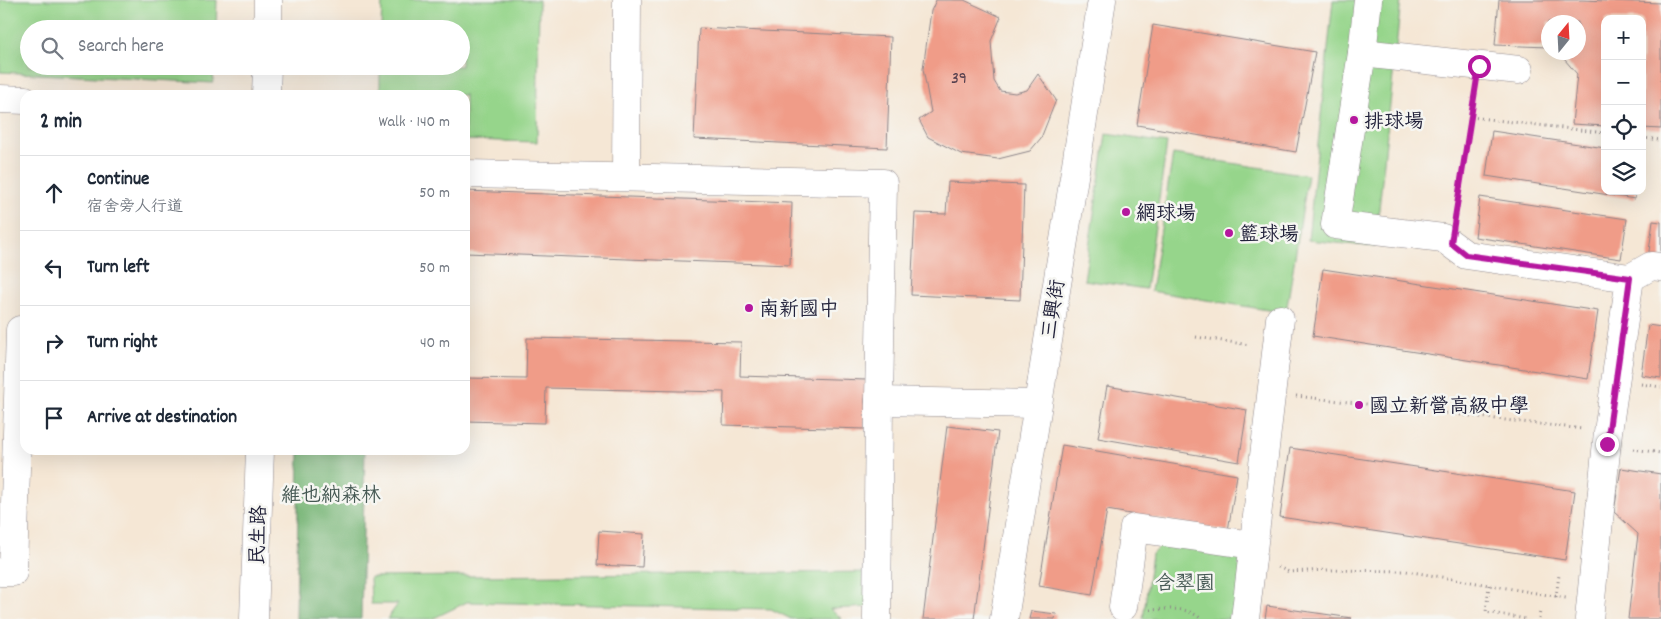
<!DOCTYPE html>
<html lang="en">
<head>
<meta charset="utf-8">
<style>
  body { margin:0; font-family:Dekko,"LXGW WenKai TC",sans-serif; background:#f2f2f3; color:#1f2937 }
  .controls { position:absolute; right:15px; top:15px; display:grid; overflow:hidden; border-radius:10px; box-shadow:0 5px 20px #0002 }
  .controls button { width:45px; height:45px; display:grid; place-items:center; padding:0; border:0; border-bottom:1px solid #e0e1e3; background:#fff; color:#1f2937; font:25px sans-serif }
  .compass { position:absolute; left:1541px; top:15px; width:45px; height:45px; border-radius:50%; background:#fff; box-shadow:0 5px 20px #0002; rotate:18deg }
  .stop { position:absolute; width:15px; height:15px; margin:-11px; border:4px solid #b5179e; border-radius:50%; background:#fff }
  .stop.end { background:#b5179e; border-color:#fff; box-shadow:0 1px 5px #0008 }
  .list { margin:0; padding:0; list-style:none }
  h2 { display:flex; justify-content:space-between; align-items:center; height:65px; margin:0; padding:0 20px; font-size:21px }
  h2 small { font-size:16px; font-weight:400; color:#747a83 }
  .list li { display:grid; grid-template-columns:32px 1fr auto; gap:15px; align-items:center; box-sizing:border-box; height:75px; padding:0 20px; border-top:1px solid #e0e1e3 }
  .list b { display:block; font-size:19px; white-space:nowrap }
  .list p { margin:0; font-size:16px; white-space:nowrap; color:#747a83 }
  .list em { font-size:16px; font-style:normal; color:#747a83 }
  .icon { flex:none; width:28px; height:28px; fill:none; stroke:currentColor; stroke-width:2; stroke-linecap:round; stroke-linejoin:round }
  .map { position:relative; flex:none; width:1661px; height:619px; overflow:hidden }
  .search { position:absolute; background:#fff; box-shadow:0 5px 20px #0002; left:20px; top:20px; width:450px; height:55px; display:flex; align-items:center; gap:12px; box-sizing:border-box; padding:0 18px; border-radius:28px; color:#747a83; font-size:19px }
  .panel { position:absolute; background:#fff; box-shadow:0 5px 20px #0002; left:20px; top:90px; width:450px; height:365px; border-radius:15px }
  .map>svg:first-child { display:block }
  .green { fill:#96d58b; stroke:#5c7c63 }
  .forest { fill:#78b677; stroke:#4d6c59 }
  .building { fill:#f09c88 }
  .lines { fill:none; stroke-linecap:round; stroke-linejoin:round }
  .minor-casing { stroke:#8c8488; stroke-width:29 }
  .path { stroke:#8c8488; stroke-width:3; stroke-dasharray:1 4; stroke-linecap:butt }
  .minor { stroke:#fff; stroke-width:28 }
  .route { stroke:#b5179e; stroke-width:6 }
  .poi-dot { fill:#b5179e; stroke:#f6f6f2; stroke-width:2 }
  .labels { text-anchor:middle; stroke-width:5; stroke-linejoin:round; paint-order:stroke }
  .number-label { font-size:18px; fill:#56404e }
  .poi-label { font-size:20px; fill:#22223b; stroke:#f6f6f2; text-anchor:start }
  .street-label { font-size:20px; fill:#22223b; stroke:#f6f6f2 }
  .park-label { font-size:20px; fill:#455853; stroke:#f6f6f2 }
</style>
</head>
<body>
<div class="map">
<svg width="1661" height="619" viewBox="0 0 1661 619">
  <rect width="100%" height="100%" fill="#f6f6f2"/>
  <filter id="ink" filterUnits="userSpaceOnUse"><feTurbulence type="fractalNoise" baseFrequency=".02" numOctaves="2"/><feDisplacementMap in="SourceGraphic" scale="10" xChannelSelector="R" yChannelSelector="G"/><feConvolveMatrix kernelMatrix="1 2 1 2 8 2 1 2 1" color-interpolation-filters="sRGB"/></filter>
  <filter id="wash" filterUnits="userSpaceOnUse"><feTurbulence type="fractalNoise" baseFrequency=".0096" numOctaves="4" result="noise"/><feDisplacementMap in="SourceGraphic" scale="20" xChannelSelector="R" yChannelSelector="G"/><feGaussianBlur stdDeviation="1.12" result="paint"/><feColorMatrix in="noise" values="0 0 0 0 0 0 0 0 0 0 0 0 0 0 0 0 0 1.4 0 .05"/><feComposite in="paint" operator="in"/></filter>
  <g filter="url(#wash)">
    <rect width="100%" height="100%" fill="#f5e7d5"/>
    <g class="green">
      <polygon points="0,0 217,0 216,29 29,29 29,66 214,66 213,83 0,72"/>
      <polygon points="382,0 539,0 537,142 465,140 465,95 380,95 380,66 461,66 461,29 381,29"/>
      <polygon points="1333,0 1401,0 1375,247 1308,240"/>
      <polygon points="1106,134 1167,143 1146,289 1084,280"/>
      <polygon points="1173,154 1308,175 1286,313 1151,291"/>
      <polygon points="1164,542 1251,558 1245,619 1143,619 1152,554"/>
      <polygon points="872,572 872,607 830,609 842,619 791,619 771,609 467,602 432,619 387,619 398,604 371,604 370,577"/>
    </g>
    <polygon class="forest" points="299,450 365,450 361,619 296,619"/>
    <g id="blocks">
      <g class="building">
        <polygon points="936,0 964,0 1001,17 991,41 994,81 1000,91 1015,93 1027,90 1038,74 1056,100 1041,138 1030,151 998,159 961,154 928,137 919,120 931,112 923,69 931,11"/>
        <polygon points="1499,0 1583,0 1661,3 1661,129 1642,128 1642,19 1605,19 1605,126 1572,124 1577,74 1558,52 1578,52 1578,22 1548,22 1548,47 1495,45"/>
        <polygon points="1153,25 1315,52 1296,152 1137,125"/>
        <polygon points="699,28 891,37 887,148 694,139"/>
        <polygon points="1492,131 1605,148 1605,191 1636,191 1635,199 1486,176"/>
        <polygon points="948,182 1024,185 1020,300 911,295 915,213 946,214"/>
        <polygon points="465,191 792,203 790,265 465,253"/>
        <polygon points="1480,197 1627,219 1621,259 1475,237"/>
        <polygon points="1653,221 1661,222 1661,260 1648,259"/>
        <polygon points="1323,269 1598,311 1588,379 1313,336"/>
        <polygon points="1648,325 1661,327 1661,378 1641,375"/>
        <polygon points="527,338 741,342 740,376 866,380 865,429 723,425 724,392 546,388 545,423 465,421 465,378 526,379"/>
        <polygon points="1107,386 1247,410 1239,462 1098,438"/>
        <polygon points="947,426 998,432 974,619 923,619"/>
        <polygon points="1062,445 1237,475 1228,531 1107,510 1092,595 1039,586"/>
        <polygon points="1290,448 1575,491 1565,560 1280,517"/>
        <polygon points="1621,468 1661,474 1661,619 1628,619 1638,534 1614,512"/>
        <polygon points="599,531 644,534 642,567 597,565"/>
        <polygon points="1267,606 1352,618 1351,619 1265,619"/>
        <polygon points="1031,611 1056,614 1055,619 1029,619"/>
      </g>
    </g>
  </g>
  <g filter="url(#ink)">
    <use href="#blocks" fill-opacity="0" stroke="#8c8488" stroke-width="1"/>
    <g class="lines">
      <g class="minor-casing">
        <g id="minor">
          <polyline points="1368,0 1362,53 1335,225 1443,238 1466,255 1630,278 1608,432 1589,619"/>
          <polyline points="268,29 268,0"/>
          <polyline points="1362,53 1519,70"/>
          <polyline points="266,95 267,66"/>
          <polyline points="0,99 25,100"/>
          <polyline points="465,174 883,183 879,401 877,619"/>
          <polyline points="626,177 627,0"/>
          <polyline points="1630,278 1651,266 1661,267"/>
          <polyline points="879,401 1037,404"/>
          <polyline points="0,572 13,572 20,330"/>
          <polyline points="1123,607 1134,528 1253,545"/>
          <polyline points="254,619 260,450"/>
          <polyline points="1004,619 1102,0"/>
          <polyline points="1245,619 1280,319"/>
        </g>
      </g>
      <g class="path">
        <polyline points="1471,117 1605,133"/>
        <polyline points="1642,138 1661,140"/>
        <polyline points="1455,216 1475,91"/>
        <polyline points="1196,337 1250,345"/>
        <polyline points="1641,384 1661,387"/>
        <polyline points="1296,396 1583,429"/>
        <polyline points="1633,449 1661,453"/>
        <polyline points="1278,567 1289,572 1327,570 1406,571 1566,598"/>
        <polyline points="1489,585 1486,612 1526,619"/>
        <polyline points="1556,597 1559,575"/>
        <path d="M1150,610C1167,609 1187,606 1201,619"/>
        <polyline points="1539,619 1540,610"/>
      </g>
      <use href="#minor" class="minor"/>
    </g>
  </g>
  <g class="lines" filter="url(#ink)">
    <polyline class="route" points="1479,66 1451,243 1466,255 1630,278 1607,444"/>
  </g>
  <g class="poi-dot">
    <circle cx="1354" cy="120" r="5"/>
    <circle cx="1126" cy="212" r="5"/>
    <circle cx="1229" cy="233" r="5"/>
    <circle cx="749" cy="308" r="5"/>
    <circle cx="1359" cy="405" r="5"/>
  </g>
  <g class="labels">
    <g class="number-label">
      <text x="959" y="83">39</text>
    </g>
    <g class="poi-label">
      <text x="1364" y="127">排球場</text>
      <text x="1136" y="219">網球場</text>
      <text x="1239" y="240">籃球場</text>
      <text x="759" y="315">南新國中</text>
      <text x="1369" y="412">國立新營高級中學</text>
    </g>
    <g class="street-label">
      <text transform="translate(1052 309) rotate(-81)" y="7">三興街</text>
      <text transform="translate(257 535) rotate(-88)" y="7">民生路</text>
    </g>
    <g class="park-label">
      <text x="331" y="501">維也納森林</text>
      <text x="1185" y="589">含翠園</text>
    </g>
  </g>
</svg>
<div class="controls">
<button>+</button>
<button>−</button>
<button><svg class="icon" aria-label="locate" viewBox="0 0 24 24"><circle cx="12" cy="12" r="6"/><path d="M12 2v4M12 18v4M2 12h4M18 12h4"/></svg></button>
<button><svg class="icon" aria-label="layers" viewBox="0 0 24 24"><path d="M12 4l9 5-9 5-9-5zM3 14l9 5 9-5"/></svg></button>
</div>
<svg class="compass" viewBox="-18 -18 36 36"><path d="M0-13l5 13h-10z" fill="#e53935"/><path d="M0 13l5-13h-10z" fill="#747a83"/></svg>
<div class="stop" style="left:1479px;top:66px"></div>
<div class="stop end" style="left:1607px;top:444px"></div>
<div class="search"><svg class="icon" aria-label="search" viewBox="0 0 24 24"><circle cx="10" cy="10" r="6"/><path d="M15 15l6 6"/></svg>Search here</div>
<section class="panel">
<h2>2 min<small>Walk · 140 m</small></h2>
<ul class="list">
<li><svg class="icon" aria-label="ahead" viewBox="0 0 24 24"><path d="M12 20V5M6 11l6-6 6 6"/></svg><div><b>Continue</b><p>宿舍旁人行道</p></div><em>50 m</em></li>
<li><svg class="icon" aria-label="left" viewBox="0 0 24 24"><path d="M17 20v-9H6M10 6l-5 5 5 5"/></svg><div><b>Turn left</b></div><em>50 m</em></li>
<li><svg class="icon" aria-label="right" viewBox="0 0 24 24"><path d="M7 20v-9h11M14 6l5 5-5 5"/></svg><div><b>Turn right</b></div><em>40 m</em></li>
<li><svg class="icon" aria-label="arrive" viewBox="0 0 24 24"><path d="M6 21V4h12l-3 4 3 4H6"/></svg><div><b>Arrive at destination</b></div></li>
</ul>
</section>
</div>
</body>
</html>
